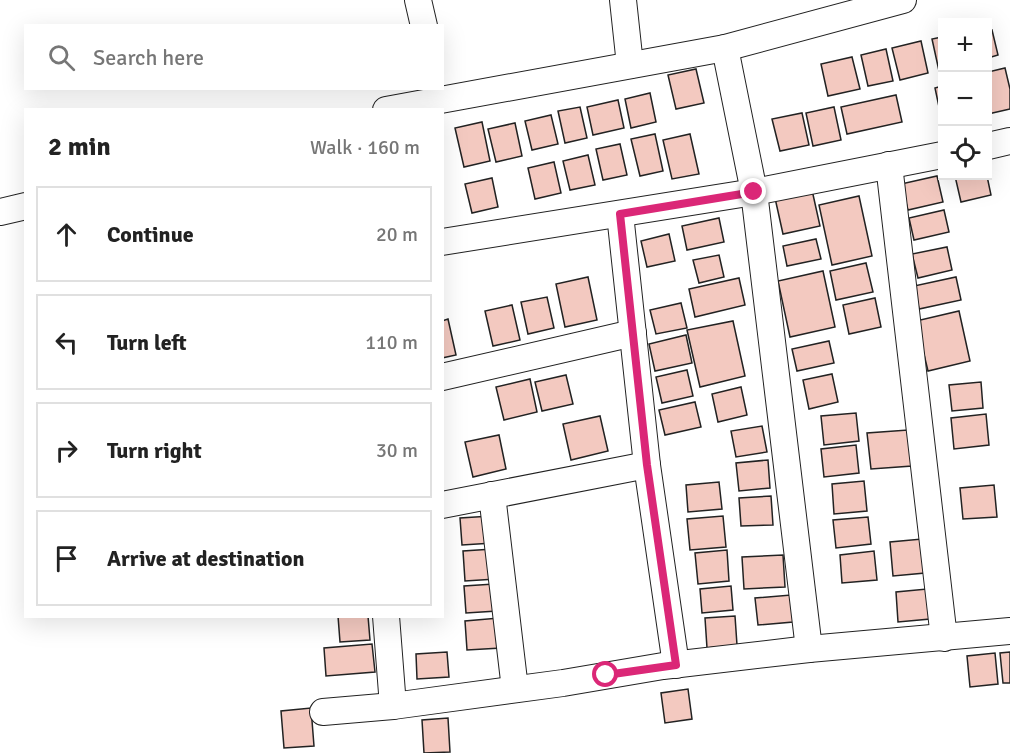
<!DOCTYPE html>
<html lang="en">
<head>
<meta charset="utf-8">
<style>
  body { margin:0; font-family:Signika,sans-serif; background:#f6f6f6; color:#222 }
  .controls { position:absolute; right:18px; top:18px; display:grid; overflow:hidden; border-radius:0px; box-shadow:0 6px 24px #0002 }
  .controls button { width:54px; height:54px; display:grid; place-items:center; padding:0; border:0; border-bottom:2px solid #e0e0e0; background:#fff; color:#222; font:30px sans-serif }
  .stop { position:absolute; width:18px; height:18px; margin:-14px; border:4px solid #db2777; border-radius:50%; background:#fff }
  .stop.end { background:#db2777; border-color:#fff; box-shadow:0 2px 6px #0008 }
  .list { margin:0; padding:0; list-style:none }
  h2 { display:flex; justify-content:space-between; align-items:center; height:78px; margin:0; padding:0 24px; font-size:26px }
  h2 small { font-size:20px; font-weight:400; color:#767676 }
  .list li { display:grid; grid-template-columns:39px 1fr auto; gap:18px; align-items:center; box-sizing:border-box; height:96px; margin:0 12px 12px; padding:0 12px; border:2px solid #e0e0e0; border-radius:0px }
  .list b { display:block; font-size:22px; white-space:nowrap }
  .list em { font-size:20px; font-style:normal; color:#767676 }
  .icon { flex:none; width:33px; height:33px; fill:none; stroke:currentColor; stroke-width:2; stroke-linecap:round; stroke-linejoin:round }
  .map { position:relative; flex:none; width:1010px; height:753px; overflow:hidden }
  .search { position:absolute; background:#fff; box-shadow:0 6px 24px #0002; left:24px; top:24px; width:420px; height:66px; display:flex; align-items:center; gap:15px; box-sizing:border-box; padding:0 21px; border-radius:0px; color:#767676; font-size:22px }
  .panel { position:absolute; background:#fff; box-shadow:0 6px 24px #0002; left:24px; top:108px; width:420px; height:510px; border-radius:0px }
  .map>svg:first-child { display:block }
  .building { fill:#f3c9c0; stroke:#222; stroke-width:1.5 }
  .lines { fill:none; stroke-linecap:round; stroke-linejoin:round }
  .minor-casing { stroke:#222; stroke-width:28 }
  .minor { stroke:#fff; stroke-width:26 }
  .route { stroke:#db2777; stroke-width:8 }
</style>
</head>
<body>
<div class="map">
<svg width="1010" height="753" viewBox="0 0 1010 753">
  <rect width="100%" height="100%" fill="#fff"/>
  <g class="building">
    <polygon points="992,30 998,55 988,58 988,31"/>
    <polygon points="942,37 942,71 939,71 932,39"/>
    <polygon points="921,41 928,73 900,80 892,48"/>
    <polygon points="886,49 893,81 868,86 861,55"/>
    <polygon points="852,57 860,89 828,96 821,64"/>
    <polygon points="1005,68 1010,89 1010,109 988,114 988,72"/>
    <polygon points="696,69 704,103 676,109 668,75"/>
    <polygon points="942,86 942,121 935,88"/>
    <polygon points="650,93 656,122 631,128 625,99"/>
    <polygon points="896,95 902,122 847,134 841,107"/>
    <polygon points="618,100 624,128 593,135 587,107"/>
    <polygon points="580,107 587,138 565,143 558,111"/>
    <polygon points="834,107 841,140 813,146 806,113"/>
    <polygon points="802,113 809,145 780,151 772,119"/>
    <polygon points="551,115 558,144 532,150 525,121"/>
    <polygon points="482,122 490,161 464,167 455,128"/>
    <polygon points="515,123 522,156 496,162 488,129"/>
    <polygon points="655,134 663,171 640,176 631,139"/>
    <polygon points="690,134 699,174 672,179 663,140"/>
    <polygon points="620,144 627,175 603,180 596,149"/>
    <polygon points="588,155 595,185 570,190 563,161"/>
    <polygon points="554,162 561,193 535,199 528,168"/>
    <polygon points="937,176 943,202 908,210 901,184"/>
    <polygon points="955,176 987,176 991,195 961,202"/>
    <polygon points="492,178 498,207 472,213 465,184"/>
    <polygon points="812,190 820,226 783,234 775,198"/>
    <polygon points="859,196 872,256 832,265 819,205"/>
    <polygon points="944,210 949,232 914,240 909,218"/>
    <polygon points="719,218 724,242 687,250 682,226"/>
    <polygon points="669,234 675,261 647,267 641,241"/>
    <polygon points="816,239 821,259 787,266 783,246"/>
    <polygon points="947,247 952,270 918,278 912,254"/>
    <polygon points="719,255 724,277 699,283 693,260"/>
    <polygon points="866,263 873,292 836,300 830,271"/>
    <polygon points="823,271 835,327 790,337 778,281"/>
    <polygon points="588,277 597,320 565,327 556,284"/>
    <polygon points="956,277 961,300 919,309 914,286"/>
    <polygon points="739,278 745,305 695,317 689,289"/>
    <polygon points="547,297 554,328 528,334 521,302"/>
    <polygon points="875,298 881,327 849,334 843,305"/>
    <polygon points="681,303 687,328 656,334 650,310"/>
    <polygon points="512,305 520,340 493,346 485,311"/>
    <polygon points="959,311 970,361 928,371 916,321"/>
    <polygon points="448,319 456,355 442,358 442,321"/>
    <polygon points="733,321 745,376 700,387 687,330"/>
    <polygon points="686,335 692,363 655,371 649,344"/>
    <polygon points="829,341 834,363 797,371 792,349"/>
    <polygon points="687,370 693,396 662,403 656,377"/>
    <polygon points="832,374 838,402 809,409 803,380"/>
    <polygon points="566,375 573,404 542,411 535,382"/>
    <polygon points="530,379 537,412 504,420 496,387"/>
    <polygon points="981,382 983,408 952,411 949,385"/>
    <polygon points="741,387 747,415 718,422 712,394"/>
    <polygon points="695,402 701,427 665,435 659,410"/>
    <polygon points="856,413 859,441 824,445 821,416"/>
    <polygon points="986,414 989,445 954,449 951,418"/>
    <polygon points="600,416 608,451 571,460 563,424"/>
    <polygon points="762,426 767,452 736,457 731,431"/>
    <polygon points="908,430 912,466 871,469 867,433"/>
    <polygon points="499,435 506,469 473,477 465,442"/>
    <polygon points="856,445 859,473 824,477 821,449"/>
    <polygon points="768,460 770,488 739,491 736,463"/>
    <polygon points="864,481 867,511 834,514 832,484"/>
    <polygon points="719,482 722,509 688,512 686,485"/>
    <polygon points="994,485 997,517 963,519 960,488"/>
    <polygon points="771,496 773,525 741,526 739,498"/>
    <polygon points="491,516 493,543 462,545 460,518"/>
    <polygon points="723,516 726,547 690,550 687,519"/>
    <polygon points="868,517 871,544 836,548 833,520"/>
    <polygon points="922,539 925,573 893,576 890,542"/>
    <polygon points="493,549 496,579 465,581 463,551"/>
    <polygon points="727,550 729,581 698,584 695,553"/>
    <polygon points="874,551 877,580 842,583 840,555"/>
    <polygon points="783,555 785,587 744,589 742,557"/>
    <polygon points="494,584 497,611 466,613 464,586"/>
    <polygon points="731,586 733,610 702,613 700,589"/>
    <polygon points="927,589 930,619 898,622 896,592"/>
    <polygon points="791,595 793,622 758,625 755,598"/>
    <polygon points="338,616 368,616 370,640 340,642"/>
    <polygon points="735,616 737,645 707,648 705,618"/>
    <polygon points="499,618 501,648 467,650 465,621"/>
    <polygon points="372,644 375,672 326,676 324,648"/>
    <polygon points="447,652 449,677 417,679 416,654"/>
    <polygon points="1010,652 1010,683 1003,683 1000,653"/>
    <polygon points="995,653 998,684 970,687 967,656"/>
    <polygon points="688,689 692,719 665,723 661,693"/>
    <polygon points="311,708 314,746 284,748 281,711"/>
    <polygon points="448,718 450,752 424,753 422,720"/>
  </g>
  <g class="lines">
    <g class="minor-casing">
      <g id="minor">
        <polyline points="418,0 424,26"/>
        <polyline points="623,0 630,65"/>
        <polyline points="725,48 754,192 809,649"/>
        <polyline points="386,110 725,48 903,0"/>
        <polyline points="988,146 1010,141"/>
        <polyline points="889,165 944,638"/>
        <polyline points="0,212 26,206"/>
        <polyline points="620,214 647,465 676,665"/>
        <polyline points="442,242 754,192 942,155"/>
        <polyline points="442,377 633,333"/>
        <polyline points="492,495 515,689"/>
        <polyline points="442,505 647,465"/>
        <polyline points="386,616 393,706"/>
        <polyline points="323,712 393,706 563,683 663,666 809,649 1010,631"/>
      </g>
    </g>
    <use href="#minor" class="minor"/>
  </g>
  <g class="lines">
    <polyline class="route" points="606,675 676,665 647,465 620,214 754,192"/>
  </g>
</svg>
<div class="controls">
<button>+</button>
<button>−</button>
<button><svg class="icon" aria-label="locate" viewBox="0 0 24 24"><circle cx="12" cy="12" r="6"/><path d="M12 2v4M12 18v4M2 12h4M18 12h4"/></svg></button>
</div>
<div class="stop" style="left:606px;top:675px"></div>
<div class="stop end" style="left:754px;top:192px"></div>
<div class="search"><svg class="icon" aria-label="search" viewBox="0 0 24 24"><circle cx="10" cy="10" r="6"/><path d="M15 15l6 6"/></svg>Search here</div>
<section class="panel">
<h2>2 min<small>Walk · 160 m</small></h2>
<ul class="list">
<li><svg class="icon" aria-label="ahead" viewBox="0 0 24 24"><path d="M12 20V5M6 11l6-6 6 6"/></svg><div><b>Continue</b></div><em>20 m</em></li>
<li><svg class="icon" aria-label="left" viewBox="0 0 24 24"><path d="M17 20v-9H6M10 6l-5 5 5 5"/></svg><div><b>Turn left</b></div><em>110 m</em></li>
<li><svg class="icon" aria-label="right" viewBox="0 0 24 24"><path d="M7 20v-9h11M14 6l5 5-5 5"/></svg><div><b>Turn right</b></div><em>30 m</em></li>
<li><svg class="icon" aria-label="arrive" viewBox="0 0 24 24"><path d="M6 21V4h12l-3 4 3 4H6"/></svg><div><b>Arrive at destination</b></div></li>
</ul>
</section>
</div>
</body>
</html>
